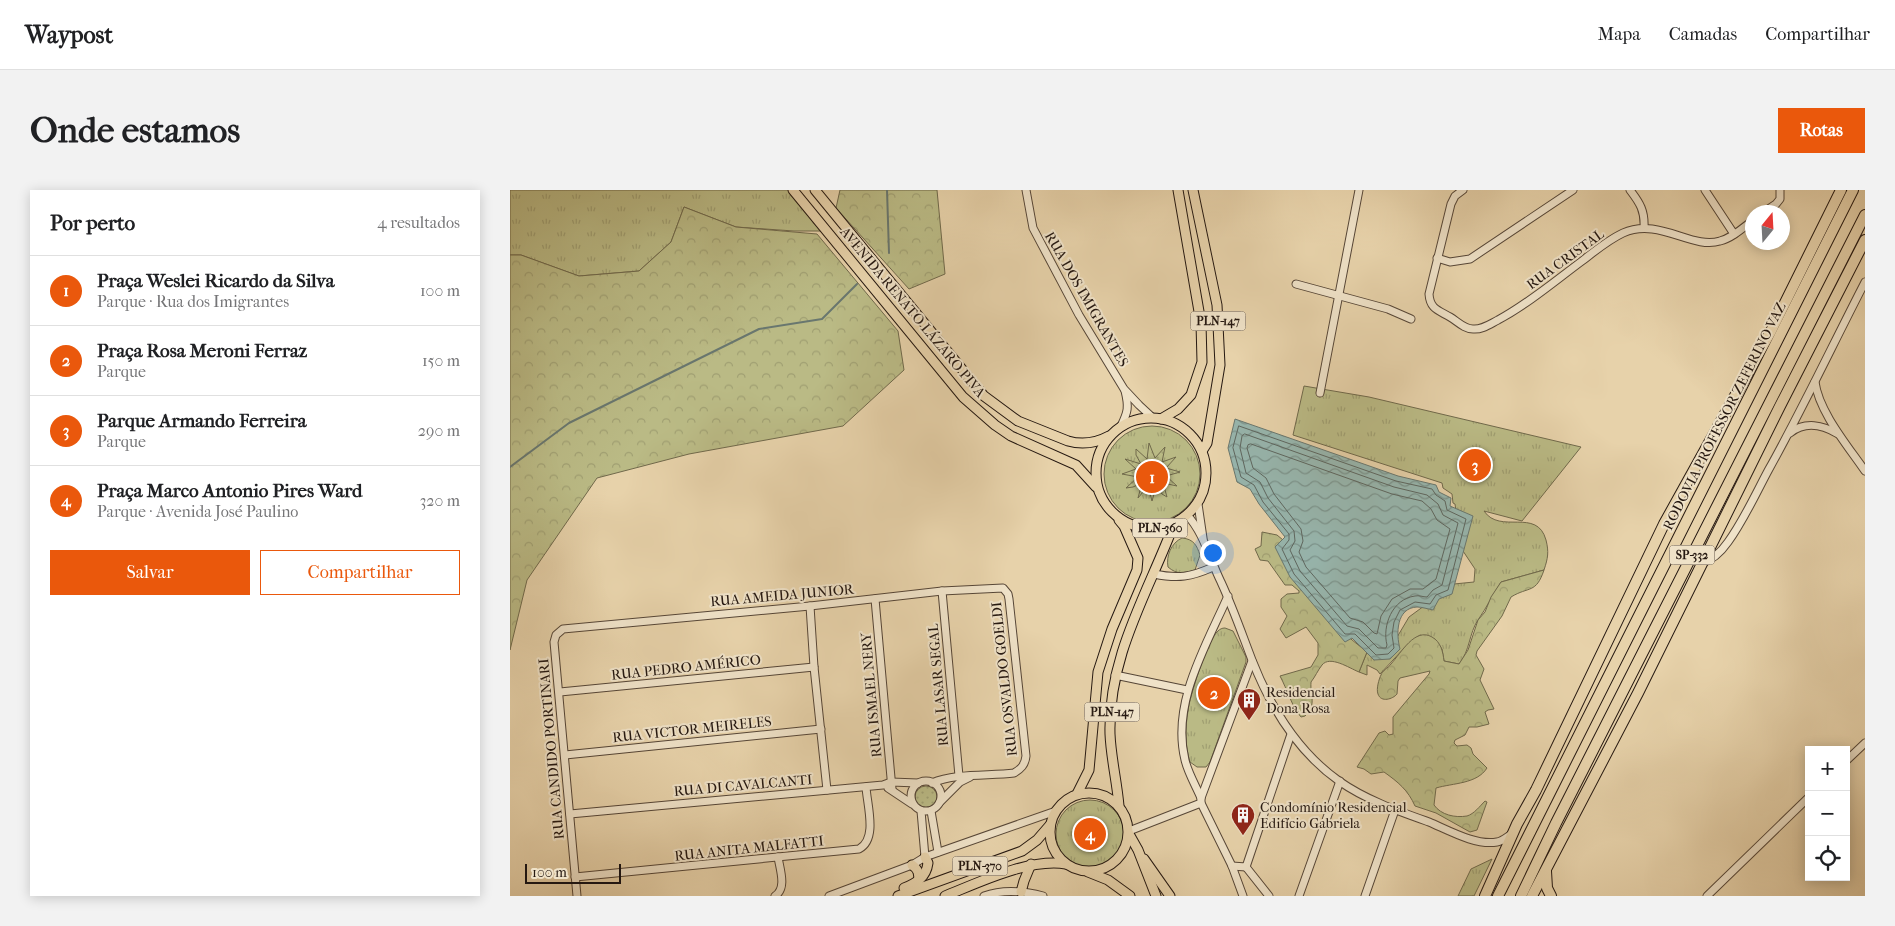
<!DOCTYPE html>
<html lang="pt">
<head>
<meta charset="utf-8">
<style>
  body { margin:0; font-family:"IM FELL French Canon",serif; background:#f2f2f2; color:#202124 }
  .controls { position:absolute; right:15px; bottom:15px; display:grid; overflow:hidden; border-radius:0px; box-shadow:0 2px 12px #0003 }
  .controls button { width:45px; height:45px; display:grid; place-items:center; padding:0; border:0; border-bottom:1px solid #e0e0e0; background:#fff; color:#202124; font:25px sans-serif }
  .compass { position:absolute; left:1235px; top:15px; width:45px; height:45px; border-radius:50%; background:#fff; box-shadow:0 2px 12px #0003; rotate:18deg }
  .scale { position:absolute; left:15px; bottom:12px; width:96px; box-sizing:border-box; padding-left:5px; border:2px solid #251811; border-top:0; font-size:14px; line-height:18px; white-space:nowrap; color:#251811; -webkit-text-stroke:4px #efe2c8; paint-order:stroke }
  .you { position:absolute; left:702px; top:362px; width:18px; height:18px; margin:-12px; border:4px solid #fff; border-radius:50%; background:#1a73e8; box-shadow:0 0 0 8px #1a73e833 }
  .badge { display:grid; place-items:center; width:32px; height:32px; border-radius:50%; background:#ea580c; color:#fff; font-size:16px; font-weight:700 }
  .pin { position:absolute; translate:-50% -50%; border:2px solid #fff; box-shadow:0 1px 5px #0006 }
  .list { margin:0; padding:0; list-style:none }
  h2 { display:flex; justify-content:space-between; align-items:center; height:65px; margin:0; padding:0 20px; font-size:21px }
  h2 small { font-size:16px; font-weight:400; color:#757577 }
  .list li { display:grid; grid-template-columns:32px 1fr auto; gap:15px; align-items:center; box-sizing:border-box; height:70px; padding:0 20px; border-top:1px solid #e0e0e0 }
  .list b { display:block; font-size:19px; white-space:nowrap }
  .list p { margin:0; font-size:16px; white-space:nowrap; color:#757577 }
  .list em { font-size:16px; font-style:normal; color:#757577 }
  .actions { display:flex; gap:10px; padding:15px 20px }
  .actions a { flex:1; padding:11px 0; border:1px solid #ea580c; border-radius:0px; text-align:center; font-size:18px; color:#ea580c }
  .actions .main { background:#ea580c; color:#fff }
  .icon { flex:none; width:28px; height:28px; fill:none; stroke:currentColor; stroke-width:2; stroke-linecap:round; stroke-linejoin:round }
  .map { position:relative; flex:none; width:1355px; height:706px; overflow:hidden; border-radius:0px }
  header { display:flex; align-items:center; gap:30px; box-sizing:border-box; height:70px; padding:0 25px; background:#fff; border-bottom:1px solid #e0e0e0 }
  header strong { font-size:24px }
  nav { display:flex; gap:28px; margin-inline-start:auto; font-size:18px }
  .intro { display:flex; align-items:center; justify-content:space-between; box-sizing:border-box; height:120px; padding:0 30px }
  h1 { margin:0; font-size:35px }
  .button { padding:12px 22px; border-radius:0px; background:#ea580c; color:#fff; font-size:18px; font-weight:700 }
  main { display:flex; gap:30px; padding:0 30px }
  aside { flex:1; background:#fff; border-radius:0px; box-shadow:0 2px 12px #0003 }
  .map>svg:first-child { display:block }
  .grass { fill:url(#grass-tufts); stroke:#70694b }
  .forest { fill:url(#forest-crowns); stroke:#70694b }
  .garden { fill:url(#garden-dots); stroke:#70694b }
  .water { fill:url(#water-waves); stroke:#69776f }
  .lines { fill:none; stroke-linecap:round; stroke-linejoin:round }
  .shore { stroke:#5e6760; stroke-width:1 }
  .stream { stroke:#69776f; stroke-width:2 }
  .minor-casing { stroke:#564637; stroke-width:9 }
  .major-casing { stroke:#251811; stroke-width:11 }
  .highway-casing { stroke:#251811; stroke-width:12 }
  .minor { stroke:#efe2c8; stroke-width:7 }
  .major { stroke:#e7d2aa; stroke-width:9 }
  .highway { stroke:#e7d2aa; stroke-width:10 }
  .labels { text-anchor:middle; stroke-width:4; stroke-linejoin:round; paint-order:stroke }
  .shield { fill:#efe2c8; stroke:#625548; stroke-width:1 }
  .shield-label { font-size:12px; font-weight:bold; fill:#251811 }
  .street-label { font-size:14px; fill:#251811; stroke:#efe2c8 }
  .poi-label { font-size:14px; fill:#251811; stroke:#efe2c8; text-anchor:start }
</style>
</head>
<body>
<header>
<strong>Waypost</strong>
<nav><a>Mapa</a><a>Camadas</a><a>Compartilhar</a></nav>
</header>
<div class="intro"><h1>Onde estamos</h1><a class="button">Rotas</a></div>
<main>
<aside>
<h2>Por perto<small>4 resultados</small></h2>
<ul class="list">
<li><span class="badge">1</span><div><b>Praça Weslei Ricardo da Silva</b><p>Parque · Rua dos Imigrantes</p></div><em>100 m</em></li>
<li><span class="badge">2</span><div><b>Praça Rosa Meroni Ferraz</b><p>Parque</p></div><em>150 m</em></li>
<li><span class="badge">3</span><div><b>Parque Armando Ferreira</b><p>Parque</p></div><em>290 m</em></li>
<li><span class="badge">4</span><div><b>Praça Marco Antonio Pires Ward</b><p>Parque · Avenida José Paulino</p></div><em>320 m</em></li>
</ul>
<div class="actions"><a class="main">Salvar</a><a>Compartilhar</a></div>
</aside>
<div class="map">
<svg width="1355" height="706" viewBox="0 0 1355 706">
  <defs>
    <pattern id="grass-tufts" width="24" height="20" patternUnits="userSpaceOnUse" patternTransform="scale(1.25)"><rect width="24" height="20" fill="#baba85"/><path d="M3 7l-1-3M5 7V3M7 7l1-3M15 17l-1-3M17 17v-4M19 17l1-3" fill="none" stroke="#a09f72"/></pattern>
    <pattern id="forest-crowns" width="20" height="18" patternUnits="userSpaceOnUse" patternTransform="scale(1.25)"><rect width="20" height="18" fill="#baba85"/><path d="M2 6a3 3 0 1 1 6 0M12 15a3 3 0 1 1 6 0" fill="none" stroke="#a09f72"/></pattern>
    <pattern id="garden-dots" width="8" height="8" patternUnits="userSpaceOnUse" patternTransform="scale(1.25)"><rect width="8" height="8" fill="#baba85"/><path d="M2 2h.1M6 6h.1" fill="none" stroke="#a09f72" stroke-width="1.8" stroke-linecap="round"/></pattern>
    <pattern id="water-waves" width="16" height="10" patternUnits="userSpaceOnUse" patternTransform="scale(1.25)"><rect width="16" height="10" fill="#97b6ae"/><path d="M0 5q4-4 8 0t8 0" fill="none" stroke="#7b938c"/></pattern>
  </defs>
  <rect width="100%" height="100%" fill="#e7d2aa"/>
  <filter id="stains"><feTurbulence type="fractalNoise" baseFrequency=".004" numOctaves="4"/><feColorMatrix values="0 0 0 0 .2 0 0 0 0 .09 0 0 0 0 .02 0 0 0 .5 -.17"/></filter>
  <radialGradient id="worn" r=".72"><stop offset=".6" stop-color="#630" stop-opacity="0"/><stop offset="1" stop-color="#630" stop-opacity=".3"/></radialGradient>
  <g class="grass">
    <polygon points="0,0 283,0 317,41 284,41 226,37 174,17 161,52 129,81 69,86 11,65 0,65"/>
    <path d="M794,196L859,207L1071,257L1012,331L974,321C990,345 1027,317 1036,350C1039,362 1038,368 1034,380L991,392C983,404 977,417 968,430C959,443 960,461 949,474L934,471L932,459L925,449L910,445L898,454L870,484L867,480L857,475V485L849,482L857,462L877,464L899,427L944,394L964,392L965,379L951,358L945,314L943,313L942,304L933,298L932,293L783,245Z"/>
    <circle cx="642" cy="284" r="48"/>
    <path d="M672,348C684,349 687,356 690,365L685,380C674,383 667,385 658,377C656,366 661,353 672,348Z"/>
    <path d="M715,438L723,441L736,467V472L700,572L696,577H687L680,572C675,556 675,538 678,521C679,508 698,449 708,441C710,439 712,438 715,438Z"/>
    <circle cx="580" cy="644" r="34"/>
    <polygon points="982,669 964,706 948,706 961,679"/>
  </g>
  <g class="forest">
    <polygon points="330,0 427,0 435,84 399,99 326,18"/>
    <polygon points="174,17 226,37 307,44 388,141 394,180 333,236 179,264 87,288 17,390 0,460 0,65 11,65 69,86 129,81 161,52"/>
    <path d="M752,342L767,345L773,350L826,437L857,462L849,482C839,478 820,465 812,475C808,480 805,487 801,492C800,507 807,514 795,526L791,527C782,517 777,499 770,486L801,477L808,465V453L796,437L776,448L770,439L777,426L771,417V409L777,404L789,403V401L782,395H775L758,371L750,370L745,359L751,356Z"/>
    <path d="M1034,380C1026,404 1019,396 1001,407L992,426L967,461L966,465L974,479L970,490L984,519L978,520L975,522L979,534L967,537H959L955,545L945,550L944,553L947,556L957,555L961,558L963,564L977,578C967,594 943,593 926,598L924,615C931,625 945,628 957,626C964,624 970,616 975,611L977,612L967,640L960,642L926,623L905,616C898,600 888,592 874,582L861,584L854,579L847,577L869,543L875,541L879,545L883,544V527L919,484L920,481L890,488L888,491L887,504C883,509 871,513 868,504C866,499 869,489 871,485C872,481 878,478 881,474C891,463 905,437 922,447C931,452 933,462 934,471L949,474L958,460L968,430L975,422L981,407L991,392Z"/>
  </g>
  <g class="garden">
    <polygon points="639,253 645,268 655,257 652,272 666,267 656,278 670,282 656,286 667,296 653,293 657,307 652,304 646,297 642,311 638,296 628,308 632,293 623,297 616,298 628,287 612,284 626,279 615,269 631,274 626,265 626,259 637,269"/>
    <circle cx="416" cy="607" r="11"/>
  </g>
  <path class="water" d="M725,229L888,286L926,295L929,302L941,308L940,316L963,326L942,404L929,409L923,420C918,419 912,417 907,417C886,418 886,444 890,459L880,469L864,470L842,448L835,452L780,387L765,357L775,347L749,314L740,299L727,292L718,258Z"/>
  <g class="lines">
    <g class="shore">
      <polygon points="729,236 886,291 922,299 926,305 935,311 937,320 956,329 938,400 926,405 920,414 905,412 890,420 884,432 882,445 884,458 878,464 866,465 845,444 835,444 784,384 772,359 779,350 779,344 753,312 744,295 731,287 723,258"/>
      <path d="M735,244L884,297L917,305L928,314L933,325L948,333L932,395L923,400L917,407C913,407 909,405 905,406C882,409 872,436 877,455L876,458H868L849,439L837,436L790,381L780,360L785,351L784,341L758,308L750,292L736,283L730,258L732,246Z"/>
      <polygon points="741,254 882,304 912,311 921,319 927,330 940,339 926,389 913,399 900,399 882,409 871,426 867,444 864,443 853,432 840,428 796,377 789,362 793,351 791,339 764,304 756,288 743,278 737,258 738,255"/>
    </g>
    <g class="stream">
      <polyline points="377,0 379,63"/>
      <polyline points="0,277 59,233 249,139 312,129 347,94"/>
    </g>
    <g class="minor-casing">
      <g id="minor">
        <polyline points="516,0 523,38 569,125 614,199 629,215 643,228"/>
        <path d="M953,0L945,6L941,14L919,104C920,119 928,120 940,127C947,131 954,139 963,139C972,140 980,134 988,130C1018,114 1045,91 1072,71C1085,61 1098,50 1113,43C1149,27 1182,60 1210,51C1222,48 1233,38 1242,31"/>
        <path d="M1120,0C1130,13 1135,21 1134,38"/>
        <polyline points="1195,0 1224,44"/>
        <polyline points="1254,22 1266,14 1270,9 1270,0"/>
        <polyline points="927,68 940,72 960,69 1063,0"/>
        <polyline points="786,94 878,119 901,129"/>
        <path d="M1305,192C1309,222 1338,256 1355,281"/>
        <polyline points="810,203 849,0"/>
        <path d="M611,236C618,222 619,217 615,201"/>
        <path d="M1280,243C1295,231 1313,235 1328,244"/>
        <polyline points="688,314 693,348"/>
        <path d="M677,325C694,343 700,370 711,392C723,418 732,444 742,470C760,516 788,562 829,591C856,610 888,621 919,632C938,640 966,656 987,652C993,651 998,646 1003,643"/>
        <path d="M1192,373C1203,370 1211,362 1218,352C1234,330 1246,303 1259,279C1293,218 1323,154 1355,92"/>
        <path d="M644,384C668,389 681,387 703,377"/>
        <polyline points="432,401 449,586"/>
        <path d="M718,406C696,456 661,513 675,570C678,583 686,596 691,608V613L722,676L733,706"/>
        <polyline points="365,409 382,599"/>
        <polyline points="300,416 304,477 317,600"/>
        <polyline points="605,485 677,500"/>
        <polyline points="50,502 304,477"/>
        <polyline points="55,565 311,539"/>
        <polyline points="1336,571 1355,553"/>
        <circle cx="416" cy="606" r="15"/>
        <polyline points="378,598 402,614"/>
        <polyline points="691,608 742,471"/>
        <polyline points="430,612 450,592 460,587"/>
        <polyline points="411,621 415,667"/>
        <polyline points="421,621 428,662"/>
        <polyline points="60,624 373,595 381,592 408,593"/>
        <polyline points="619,641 691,613"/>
        <polyline points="722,676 736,677 781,544"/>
        <polyline points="736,677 759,706"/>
        <path d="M65,687L349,659C368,649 357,615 356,597"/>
        <path d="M67,706L44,452L46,445L53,439L300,416L432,401L493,398L498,404L499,409L516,566C515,575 511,579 504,583C479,586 445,583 422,593"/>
        <path d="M265,706C277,698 270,680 268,667"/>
        <polyline points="319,706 402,675 415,667 546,621"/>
        <path d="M474,706C493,699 514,701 533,706"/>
        <polyline points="789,706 830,591"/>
        <polyline points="855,706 885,620"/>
        <polyline points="1197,706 1299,607"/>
      </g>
    </g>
    <g class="major-casing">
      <g id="major">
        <polyline points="283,0 453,207 485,235 501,246 566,275 586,297"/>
        <path d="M305,0L474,206L508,231L558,251C572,255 586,253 599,246"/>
        <polyline points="683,0 707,115 710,175 697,253 692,261"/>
        <circle cx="641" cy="283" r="55"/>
        <polyline points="651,229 668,219 681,205 692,172 691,133 668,0"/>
        <circle cx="579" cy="642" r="39"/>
        <polyline points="567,604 579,580 588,482 602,439 627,380 628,368 614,336 609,330"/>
        <path d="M609,616C607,592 601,568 600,544C598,466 637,405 664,334"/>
        <polyline points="619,644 628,660 646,706"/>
        <polyline points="634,669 660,706"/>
        <path d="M402,675C408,679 410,684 408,692"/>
        <polyline points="578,682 598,690 620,706"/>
        <path d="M394,698C406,693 416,688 418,673L415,667"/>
        <polyline points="511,702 514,691 521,674"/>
        <polyline points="388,706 512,661 527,650 540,635"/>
        <path d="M435,706C470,692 519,668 556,674"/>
      </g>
    </g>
    <g class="highway-casing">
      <g id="highway">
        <polyline points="1036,681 1037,698 1041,706"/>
        <polyline points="975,706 1007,634 1026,600 1154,334 1261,141 1331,0"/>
        <polyline points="988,706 1343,0"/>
        <polyline points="1011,706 1046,633 1355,25"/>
        <polyline points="1022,706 1128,503 1270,216 1355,50"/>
      </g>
    </g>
    <use href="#minor" class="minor"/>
    <use href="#major" class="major"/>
    <use href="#highway" class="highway"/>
  </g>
  <defs>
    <g id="building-pin" transform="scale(1.25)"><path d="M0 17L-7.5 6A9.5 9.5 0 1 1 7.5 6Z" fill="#8f2418" stroke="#efe2c8"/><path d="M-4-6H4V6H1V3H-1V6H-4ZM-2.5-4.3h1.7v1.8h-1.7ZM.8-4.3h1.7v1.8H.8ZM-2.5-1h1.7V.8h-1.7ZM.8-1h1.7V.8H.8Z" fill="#fff"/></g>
  </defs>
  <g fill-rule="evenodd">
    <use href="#building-pin" x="739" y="510"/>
    <use href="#building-pin" x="733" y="625"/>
  </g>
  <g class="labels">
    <g class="shield">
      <rect x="680.5" y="121.5" width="55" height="19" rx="4"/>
      <rect x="622.5" y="328.5" width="55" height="19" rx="4"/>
      <rect x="1159.5" y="355.5" width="45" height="19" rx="4"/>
      <rect x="574.5" y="512.5" width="55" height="19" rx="4"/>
      <rect x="442.5" y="666.5" width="55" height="19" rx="4"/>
    </g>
    <g class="shield-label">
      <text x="708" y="135">PLN-147</text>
      <text x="650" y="342">PLN-360</text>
      <text x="1182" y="369">SP-332</text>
      <text x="602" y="526">PLN-147</text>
      <text x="470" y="680">PLN-370</text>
    </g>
    <g class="street-label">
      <text transform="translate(1055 69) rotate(-36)" y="5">RUA CRISTAL</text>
      <text transform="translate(577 109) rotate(60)" y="5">RUA DOS IMIGRANTES</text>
      <text transform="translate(403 122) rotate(50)" y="5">AVENIDA RENATO LÁZARO PIVA</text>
      <text transform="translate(1214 226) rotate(-63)" y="5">RODOVIA PROFESSOR ZEFERINO VAZ</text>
      <text transform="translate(272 405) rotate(-5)" y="5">RUA AMEIDA JUNIOR</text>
      <text transform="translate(176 477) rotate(-6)" y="5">RUA PEDRO AMÉRICO</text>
      <text transform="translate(494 489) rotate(-96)" y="5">RUA OSVALDO GOELDI</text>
      <text transform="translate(428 495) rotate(-95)" y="5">RUA LASAR SEGAL</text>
      <text transform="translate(361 505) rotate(-95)" y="5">RUA ISMAEL NERY</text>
      <text transform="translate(182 539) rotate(-6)" y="5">RUA VICTOR MEIRELES</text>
      <text transform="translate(41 559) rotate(-95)" y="5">RUA CANDIDO PORTINARI</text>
      <text transform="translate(233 595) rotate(-5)" y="5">RUA DI CAVALCANTI</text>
      <text transform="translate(239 658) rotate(-6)" y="5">RUA ANITA MALFATTI</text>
    </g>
    <g class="poi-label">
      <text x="756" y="507">Residencial<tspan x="756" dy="16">Dona Rosa</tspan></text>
      <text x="750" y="622">Condomínio Residencial<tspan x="750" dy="16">Edifício Gabriela</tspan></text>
    </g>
  </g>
  <rect width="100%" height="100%" filter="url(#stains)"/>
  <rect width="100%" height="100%" fill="url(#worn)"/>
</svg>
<div class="controls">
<button>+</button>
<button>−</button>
<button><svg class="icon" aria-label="locate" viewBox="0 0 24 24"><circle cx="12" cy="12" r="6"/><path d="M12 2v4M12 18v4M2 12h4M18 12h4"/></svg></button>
</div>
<svg class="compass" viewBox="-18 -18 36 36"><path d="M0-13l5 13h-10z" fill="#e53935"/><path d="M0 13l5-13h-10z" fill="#757577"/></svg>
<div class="scale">100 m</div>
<div class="you"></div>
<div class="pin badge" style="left:642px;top:287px">1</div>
<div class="pin badge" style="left:704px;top:503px">2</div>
<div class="pin badge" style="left:965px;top:275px">3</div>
<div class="pin badge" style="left:580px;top:644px">4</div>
</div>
</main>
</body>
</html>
